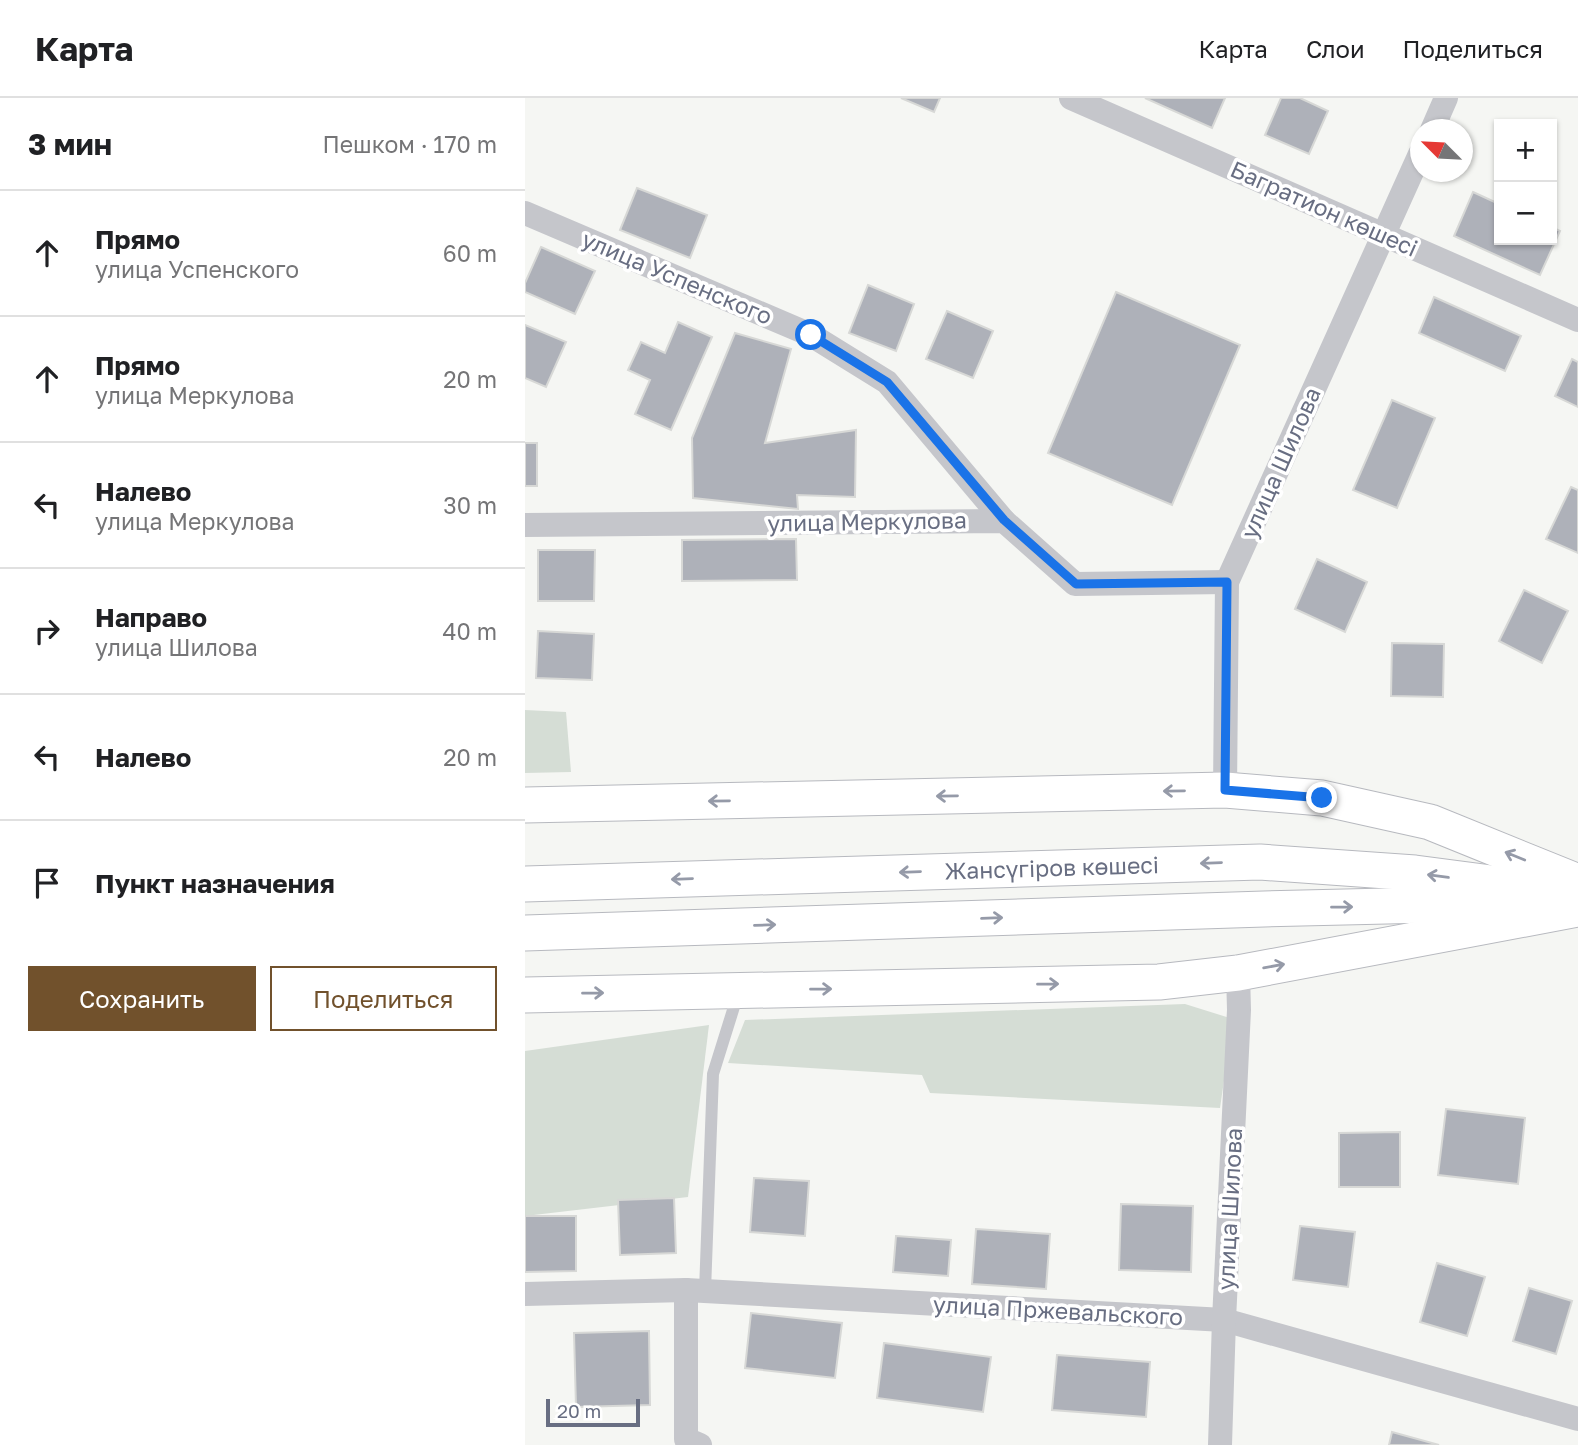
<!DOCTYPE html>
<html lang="ru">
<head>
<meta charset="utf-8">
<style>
  body { margin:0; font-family:"Golos Text",sans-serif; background:#f6f6f6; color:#202124 }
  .controls { position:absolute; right:21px; top:21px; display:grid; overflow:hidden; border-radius:0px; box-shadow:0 2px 5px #0004 }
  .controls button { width:63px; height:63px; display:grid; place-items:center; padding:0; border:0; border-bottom:2px solid #e0e0e0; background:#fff; color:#202124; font:35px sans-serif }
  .compass { position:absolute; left:885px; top:21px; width:63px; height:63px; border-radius:50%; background:#fff; box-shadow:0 2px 5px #0004; rotate:294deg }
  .scale { position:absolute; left:21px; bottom:18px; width:94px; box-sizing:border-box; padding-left:7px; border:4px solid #686e82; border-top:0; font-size:19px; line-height:24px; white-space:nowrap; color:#686e82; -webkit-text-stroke:5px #fff; paint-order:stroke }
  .stop { position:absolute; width:21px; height:21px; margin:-16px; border:5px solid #1a73e8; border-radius:50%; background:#fff }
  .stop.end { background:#1a73e8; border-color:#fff; box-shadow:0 2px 7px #0008 }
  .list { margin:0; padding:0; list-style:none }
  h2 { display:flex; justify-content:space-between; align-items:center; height:91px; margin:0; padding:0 28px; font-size:30px }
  h2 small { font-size:23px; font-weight:400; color:#757577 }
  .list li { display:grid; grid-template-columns:46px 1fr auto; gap:21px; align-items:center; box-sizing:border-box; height:126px; padding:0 28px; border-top:2px solid #e0e0e0 }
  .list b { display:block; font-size:26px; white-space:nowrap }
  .list p { margin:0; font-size:23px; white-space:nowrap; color:#757577 }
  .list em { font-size:23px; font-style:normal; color:#757577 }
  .actions { display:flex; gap:14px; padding:21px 28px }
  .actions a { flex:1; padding:16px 0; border:2px solid #71512c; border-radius:0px; text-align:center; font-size:24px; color:#71512c }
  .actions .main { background:#71512c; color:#fff }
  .icon { flex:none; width:38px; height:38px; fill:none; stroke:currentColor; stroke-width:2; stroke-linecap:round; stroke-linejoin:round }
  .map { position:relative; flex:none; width:1053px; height:1347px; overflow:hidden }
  header { display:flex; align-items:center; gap:42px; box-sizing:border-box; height:98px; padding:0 35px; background:#fff; border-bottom:2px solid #e0e0e0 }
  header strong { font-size:33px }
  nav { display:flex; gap:38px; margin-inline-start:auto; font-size:24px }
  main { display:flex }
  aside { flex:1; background:#fff }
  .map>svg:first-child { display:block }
  .green { fill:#d5ddd5 }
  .building { fill:#aeb1b9; stroke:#d7d8d6; stroke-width:2 }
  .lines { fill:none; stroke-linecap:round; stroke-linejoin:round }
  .secondary-casing { stroke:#b7b9bf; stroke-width:37 }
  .lane { stroke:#c5c6cb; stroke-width:12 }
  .street { stroke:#c5c6cb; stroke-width:24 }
  .secondary { stroke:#fff; stroke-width:35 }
  .oneway { stroke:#959aa8 }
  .route { stroke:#1a73e8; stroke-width:9 }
  .labels { text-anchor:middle; stroke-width:7; stroke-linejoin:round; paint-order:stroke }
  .street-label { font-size:23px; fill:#686e82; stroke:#fff }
</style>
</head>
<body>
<header>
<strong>Карта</strong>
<nav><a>Карта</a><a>Слои</a><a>Поделиться</a></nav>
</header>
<main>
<aside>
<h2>3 мин<small>Пешком · 170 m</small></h2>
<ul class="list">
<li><svg class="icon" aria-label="ahead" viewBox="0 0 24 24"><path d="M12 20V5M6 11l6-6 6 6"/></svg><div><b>Прямо</b><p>улица Успенского</p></div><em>60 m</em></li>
<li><svg class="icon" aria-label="ahead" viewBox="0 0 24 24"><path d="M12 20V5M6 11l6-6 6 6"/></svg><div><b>Прямо</b><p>улица Меркулова</p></div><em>20 m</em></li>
<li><svg class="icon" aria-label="left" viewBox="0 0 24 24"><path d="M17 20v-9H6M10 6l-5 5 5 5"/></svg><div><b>Налево</b><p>улица Меркулова</p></div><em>30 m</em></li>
<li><svg class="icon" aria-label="right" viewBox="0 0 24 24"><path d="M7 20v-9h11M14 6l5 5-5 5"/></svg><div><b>Направо</b><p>улица Шилова</p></div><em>40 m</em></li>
<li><svg class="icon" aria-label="left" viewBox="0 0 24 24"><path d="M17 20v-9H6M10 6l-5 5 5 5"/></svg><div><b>Налево</b></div><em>20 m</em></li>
<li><svg class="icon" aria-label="arrive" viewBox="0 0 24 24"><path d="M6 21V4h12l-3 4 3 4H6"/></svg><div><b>Пункт назначения</b></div></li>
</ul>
<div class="actions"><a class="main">Сохранить</a><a>Поделиться</a></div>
</aside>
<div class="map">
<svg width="1053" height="1347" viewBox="0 0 1053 1347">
  <rect width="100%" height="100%" fill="#f5f6f3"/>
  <g class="green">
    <polygon points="0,612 41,614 46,674 0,675"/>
    <polygon points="660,906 708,921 695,1010 405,995 397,977 203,965 220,922"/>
    <polygon points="184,927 163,1099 0,1118 0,953"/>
  </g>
  <g class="building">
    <polygon points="376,0 415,0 409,14"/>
    <polygon points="620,0 700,0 687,30"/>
    <polygon points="756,0 775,0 803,13 784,56 740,37"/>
    <polygon points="112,90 182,117 165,160 95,132"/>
    <polygon points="948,94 974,106 974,142 1027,142 1027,129 1035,133 1015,177 929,138"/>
    <polygon points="16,149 70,173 50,216 0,194 0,185"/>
    <polygon points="343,187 389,206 371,253 324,235"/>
    <polygon points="591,194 715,247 647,407 523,355"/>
    <polygon points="909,199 996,238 980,273 894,235"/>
    <polygon points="422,213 468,233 448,280 401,261"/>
    <polygon points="153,224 187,239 146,332 110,316 125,282 103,272 116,244 140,255"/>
    <polygon points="0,227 41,244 21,289 0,280"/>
    <polygon points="210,235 266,251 240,345 331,332 330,399 272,397 273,411 168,400 167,340"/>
    <polygon points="1047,261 1053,264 1053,309 1030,298"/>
    <polygon points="867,302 910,320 872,410 828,392"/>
    <rect x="0" y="345" width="12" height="43"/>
    <polygon points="1046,389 1053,392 1053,455 1021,441"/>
    <polygon points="271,441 272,482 157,483 157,442"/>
    <polygon points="13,452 70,452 69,503 13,503"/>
    <polygon points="792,461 842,484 820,534 770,511"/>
    <polygon points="999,492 1043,513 1017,565 974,543"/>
    <polygon points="13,533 69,536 67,582 11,580"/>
    <polygon points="867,545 919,546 918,599 866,598"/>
    <polygon points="921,1011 1000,1020 993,1086 913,1077"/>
    <polygon points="875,1034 875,1089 814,1089 814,1035"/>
    <polygon points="229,1080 284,1083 280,1138 225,1134"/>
    <polygon points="149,1100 151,1155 95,1157 93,1102"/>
    <polygon points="596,1106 668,1108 666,1174 594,1172"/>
    <polygon points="0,1118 51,1118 51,1173 0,1174"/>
    <polygon points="775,1128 830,1134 823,1189 768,1182"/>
    <polygon points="451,1131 525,1136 521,1191 447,1186"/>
    <polygon points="371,1138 426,1142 423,1178 368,1174"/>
    <polygon points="912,1165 960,1179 942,1238 895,1224"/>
    <polygon points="1004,1190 1047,1203 1031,1256 988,1243"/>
    <polygon points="226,1215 317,1225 310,1280 220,1270"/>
    <polygon points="124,1233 125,1307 51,1309 49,1235"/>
    <polygon points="359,1245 466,1259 458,1314 352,1300"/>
    <polygon points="532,1257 625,1264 621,1319 527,1312"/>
    <polygon points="867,1334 914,1347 864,1347"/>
  </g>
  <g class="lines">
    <g class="secondary-casing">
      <g id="secondary">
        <polyline points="0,707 700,692 797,700 905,724 1053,784"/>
        <path id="s1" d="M0,786L735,764L890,775L1050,796"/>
        <polyline points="0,835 739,811 990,805"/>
        <polyline points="0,897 634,884 713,875 1053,811"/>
      </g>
    </g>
    <polyline class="lane" points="180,1193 188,976 213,896"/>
    <g class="street">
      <polyline points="546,0 1053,222"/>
      <polyline points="907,32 921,0"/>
      <polyline points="0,115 286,237 362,284 479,423"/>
      <polyline points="0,427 479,423 550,486 702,484"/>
      <polyline points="700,692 702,484 895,56"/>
      <polyline points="161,1192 161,1341 175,1347"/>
      <polyline points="0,1196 161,1192 699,1222 1053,1321"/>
      <polyline points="695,1347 699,1222 714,912 713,875"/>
    </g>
    <use href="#secondary" class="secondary"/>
  </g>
  <defs><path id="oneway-shaft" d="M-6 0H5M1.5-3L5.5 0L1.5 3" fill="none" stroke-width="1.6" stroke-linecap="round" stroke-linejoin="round" transform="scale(1.75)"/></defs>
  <g class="oneway">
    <use href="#oneway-shaft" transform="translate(649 693) rotate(179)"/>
    <use href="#oneway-shaft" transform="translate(422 698) rotate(179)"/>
    <use href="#oneway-shaft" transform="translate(194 703) rotate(179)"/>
    <use href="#oneway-shaft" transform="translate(990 758) rotate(-158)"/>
    <use href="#oneway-shaft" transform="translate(686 765) rotate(178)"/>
    <use href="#oneway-shaft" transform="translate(385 774) rotate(178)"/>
    <use href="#oneway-shaft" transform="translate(913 778) rotate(-172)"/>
    <use href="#oneway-shaft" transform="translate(157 781) rotate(178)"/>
    <use href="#oneway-shaft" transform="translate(817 809) rotate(-1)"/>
    <use href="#oneway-shaft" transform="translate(467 820) rotate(-2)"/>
    <use href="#oneway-shaft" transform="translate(240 827) rotate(-2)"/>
    <use href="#oneway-shaft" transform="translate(749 868) rotate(-10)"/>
    <use href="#oneway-shaft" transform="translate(523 886) rotate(-1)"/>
    <use href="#oneway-shaft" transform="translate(296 891) rotate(-1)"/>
    <use href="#oneway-shaft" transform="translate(68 895) rotate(-1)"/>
  </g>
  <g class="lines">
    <polyline class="route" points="286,237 362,284 479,422 551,486 702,484 700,692 797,700"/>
  </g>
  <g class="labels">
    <g class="street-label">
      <text transform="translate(799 111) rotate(24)" y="8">Багратион көшесі</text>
      <text transform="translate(152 180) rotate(23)" y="8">улица Успенского</text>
      <text transform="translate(756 365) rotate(-66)" y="8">улица Шилова</text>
      <text transform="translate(342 424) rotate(-1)" y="8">улица Меркулова</text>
      <text dy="8" stroke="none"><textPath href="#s1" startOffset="527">Жансүгіров көшесі</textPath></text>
      <text transform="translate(705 1111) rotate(-87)" y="8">улица Шилова</text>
      <text transform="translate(533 1213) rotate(3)" y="8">улица Пржевальского</text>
    </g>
  </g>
</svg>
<div class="controls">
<button>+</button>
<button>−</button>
</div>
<svg class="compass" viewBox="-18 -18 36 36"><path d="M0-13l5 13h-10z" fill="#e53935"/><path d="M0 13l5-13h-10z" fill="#757577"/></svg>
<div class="scale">20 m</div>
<div class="stop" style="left:286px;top:237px"></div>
<div class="stop end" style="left:797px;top:700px"></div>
</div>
</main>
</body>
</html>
